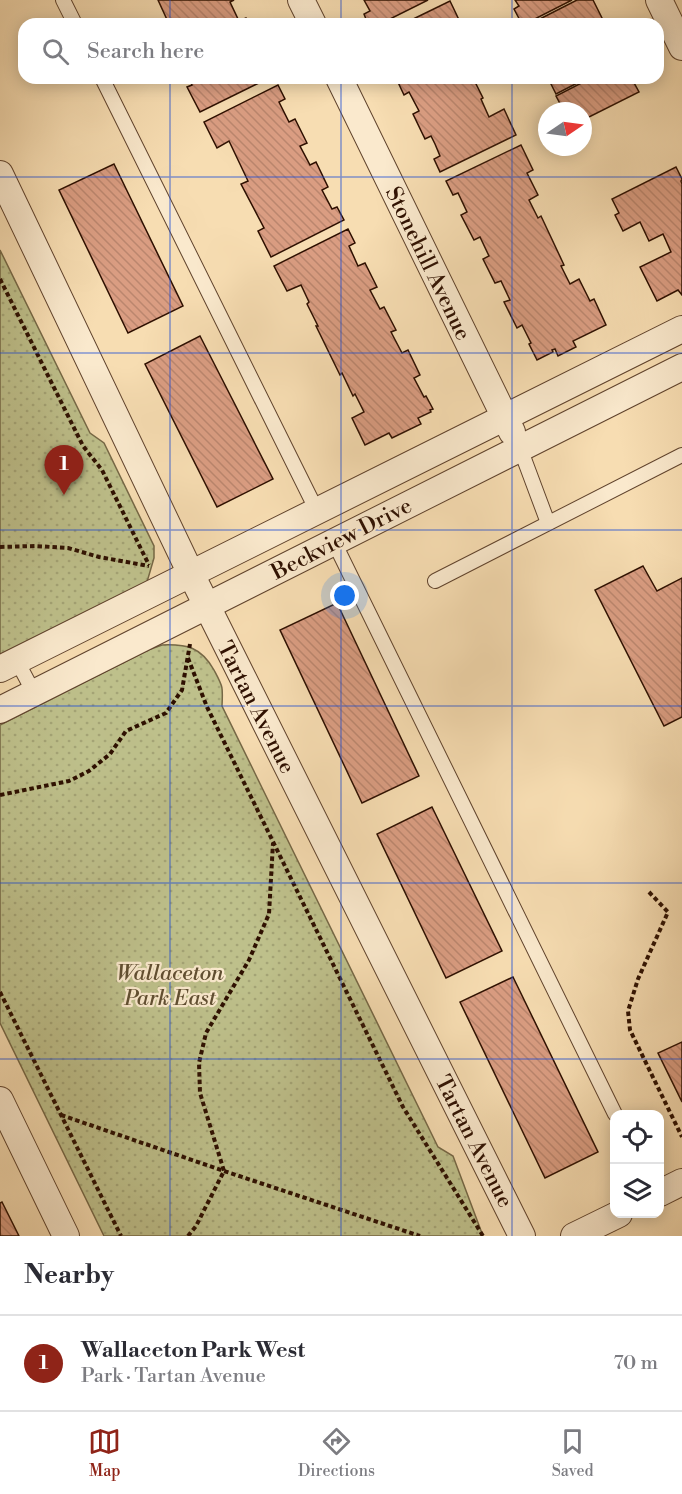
<!DOCTYPE html>
<html lang="en">
<head>
<meta charset="utf-8">
<style>
  body { margin:0; font-family:"Libre Bodoni",serif; background:#f7f7f7; color:#2b2b33 }
  .controls { position:absolute; right:18px; bottom:18px; display:grid; overflow:hidden; border-radius:12px; box-shadow:0 3px 15px #0003 }
  .controls button { width:54px; height:54px; display:grid; place-items:center; padding:0; border:0; border-bottom:2px solid #e1e1e2; background:#fff; color:#2b2b33; font:30px sans-serif }
  .compass { position:absolute; left:538px; top:102px; width:54px; height:54px; border-radius:50%; background:#fff; box-shadow:0 3px 15px #0003; rotate:77deg }
  .you { position:absolute; left:345px; top:596px; width:21px; height:21px; margin:-15px; border:4px solid #fff; border-radius:50%; background:#1a73e8; box-shadow:0 0 0 9px #1a73e833 }
  .badge { display:grid; place-items:center; width:39px; height:39px; border-radius:50%; background:#8f2418; color:#fff; font-size:20px; font-weight:700 }
  .pin { position:absolute; translate:-50% -50px; filter:drop-shadow(0 2px 3px #0008) }
  .pin::after { content:''; position:absolute; top:32px; width:21px; height:18px; background:inherit; clip-path:polygon(0 0,100% 0,50% 100%) }
  .list { margin:0; padding:0; list-style:none }
  h2 { display:flex; justify-content:space-between; align-items:center; height:78px; margin:0; padding:0 24px; font-size:26px }
  h2 small { font-size:20px; font-weight:400; color:#7c7c81 }
  .list li { display:grid; grid-template-columns:39px 1fr auto; gap:18px; align-items:center; box-sizing:border-box; height:96px; padding:0 24px; border-top:2px solid #e1e1e2 }
  .list b { display:block; font-size:22px; white-space:nowrap }
  .list p { margin:0; font-size:20px; white-space:nowrap; color:#7c7c81 }
  .list em { font-size:20px; font-style:normal; color:#7c7c81 }
  .icon { flex:none; width:33px; height:33px; fill:none; stroke:currentColor; stroke-width:2; stroke-linecap:round; stroke-linejoin:round }
  .map { position:relative; flex:none; width:682px; height:1236px; overflow:hidden }
  .search { position:absolute; background:#fff; box-shadow:0 3px 15px #0003; left:18px; right:18px; top:18px; height:66px; display:flex; align-items:center; gap:15px; box-sizing:border-box; padding:0 21px; border-radius:18px; color:#7c7c81; font-size:22px }
  .sheet { height:174px; background:#fff }
  nav { display:flex; justify-content:space-around; align-items:center; box-sizing:border-box; height:84px; border-top:2px solid #e1e1e2; background:#fff; font-size:16px; color:#7c7c81 }
  nav a { display:grid; justify-items:center; gap:3px }
  nav .on { color:#8f2418 }
  .map>svg:first-child { display:block }
  .park { fill:url(#park-dots); stroke:#766846; stroke-width:1.5 }
  .building { fill:url(#building-back-hatch); stroke:#2e1001; stroke-width:1.5 }
  .lines { fill:none; stroke-linecap:round; stroke-linejoin:round }
  .service-casing { stroke:#60432d; stroke-width:16 }
  .minor-casing { stroke:#60432d; stroke-width:28 }
  .path { stroke:#2e1001; stroke-width:4; stroke-dasharray:4.5 3; stroke-linecap:butt }
  .service { stroke:#fae9cd; stroke-width:14 }
  .minor { stroke:#fae9cd; stroke-width:26 }
  .grid { fill:none; stroke:#1d4ed8; stroke-width:1.5; stroke-opacity:0.55 }
  .labels { text-anchor:middle; stroke-width:4.5; stroke-linejoin:round; paint-order:stroke }
  .street-label { font-size:22px; fill:#2e1001; stroke:#fae9cd }
  .park-label { font-size:22px; font-style:italic; fill:#604e31; stroke:#fae9cd }
</style>
</head>
<body>
<div class="map">
<svg width="682" height="1236" viewBox="0 0 682 1236">
  <defs>
    <pattern id="park-dots" width="8" height="8" patternUnits="userSpaceOnUse" patternTransform="scale(1.5)"><rect width="8" height="8" fill="#bec08b"/><path d="M2 2h.1M6 6h.1" fill="none" stroke="#a4a476" stroke-width="1.8" stroke-linecap="round"/></pattern>
    <pattern id="building-back-hatch" width="6" height="6" patternUnits="userSpaceOnUse" patternTransform="scale(1.5)"><rect width="6" height="6" fill="#da9d82"/><path d="M-1 5l2 2M0 0l6 6M5-1l2 2" fill="none" stroke="#bb866e"/></pattern>
  </defs>
  <rect width="100%" height="100%" fill="#f7ddb2"/>
  <filter id="stains"><feTurbulence type="fractalNoise" baseFrequency=".00333" numOctaves="4"/><feColorMatrix values="0 0 0 0 .2 0 0 0 0 .09 0 0 0 0 .02 0 0 0 .5 -.17"/></filter>
  <radialGradient id="worn" r=".72"><stop offset=".6" stop-color="#630" stop-opacity="0"/><stop offset="1" stop-color="#630" stop-opacity=".3"/></radialGradient>
  <g class="park">
    <polygon points="0,250 90,433 104,443 154,546 154,558 147,582 0,662"/>
    <path d="M162,645C187,644 201,647 214,670C223,687 223,686 222,706L438,1147L453,1156L483,1236H104L0,1023V725L148,650Z"/>
  </g>
  <g class="building">
    <polygon points="158,0 234,0 230,2 239,21 246,18 249,24 169,24"/>
    <polygon points="364,0 428,0 380,24 368,24 364,14 370,11"/>
    <polygon points="515,0 572,0 525,24 522,24 514,9 519,6"/>
    <polygon points="577,0 593,0 605,24 530,24"/>
    <polygon points="450,1 461,24 403,24"/>
    <polygon points="189,78 269,78 200,112 187,87 192,85"/>
    <polygon points="396,78 473,78 483,98 481,99 489,117 504,109 516,135 440,172 434,159 440,156 435,144 431,136 425,139 413,114 419,111 409,92 404,95"/>
    <polygon points="548,78 587,78 556,94"/>
    <polygon points="591,78 630,78 632,81 633,81 639,92 583,120 583,111 570,111 569,110 564,111 556,96"/>
    <polygon points="278,85 285,99 279,102 289,122 295,119 307,143 300,146 310,165 316,162 328,187 322,190 332,209 337,207 344,220 271,257 258,231 264,228 241,184 248,181 229,141 217,148 204,122"/>
    <polygon points="521,145 533,170 527,173 538,195 529,200 538,218 541,216 564,265 561,266 570,284 579,279 590,301 594,299 606,325 573,341 576,347 558,356 555,349 552,350 553,352 537,360 529,344 531,343 522,325 517,328 504,302 510,300 501,281 495,283 483,259 489,256 480,237 474,240 461,215 467,212 458,193 453,195 446,181"/>
    <polygon points="114,164 183,306 128,333 59,190"/>
    <polygon points="676,167 682,179 681,181 682,184 682,295 678,290 657,301 640,267 671,252 663,234 649,241 640,222 623,231 615,215 619,213 612,199"/>
    <polygon points="348,229 355,243 349,246 358,266 365,263 377,287 370,290 380,309 384,307 396,330 391,332 402,353 408,350 420,375 414,378 424,397 426,396 433,409 430,410 431,412 418,418 421,424 392,438 389,433 365,445 352,418 364,412 355,394 353,396 342,373 340,375 316,326 318,326 307,304 309,302 301,285 287,291 274,266"/>
    <polygon points="200,336 273,479 217,507 145,364"/>
    <polygon points="643,566 657,591 682,578 682,717 664,726 595,590"/>
    <polygon points="337,603 419,776 362,803 280,630"/>
    <polygon points="432,807 502,951 446,978 377,834"/>
    <polygon points="513,977 598,1152 545,1178 460,1002"/>
    <polygon points="682,1042 682,1102 658,1053"/>
    <polygon points="2,1202 19,1236 0,1236 0,1203"/>
  </g>
  <g class="lines">
    <g class="service-casing">
      <g id="service">
        <polyline points="63,0 75,24"/>
        <polyline points="102,78 317,511"/>
        <polyline points="520,448 548,523"/>
        <polyline points="334,542 615,1114"/>
        <polyline points="435,581 682,455"/>
        <polyline points="17,661 34,693"/>
      </g>
    </g>
    <g class="minor-casing">
      <g id="minor">
        <polyline points="301,0 313,24"/>
        <polyline points="659,0 682,47"/>
        <polyline points="339,78 512,432"/>
        <polyline points="0,174 191,574 522,1236"/>
        <polyline points="0,669 682,329"/>
        <polyline points="0,710 682,367"/>
        <polyline points="0,1100 66,1236"/>
        <polyline points="660,1193 682,1182"/>
        <polyline points="574,1236 619,1214"/>
      </g>
    </g>
    <g class="path">
      <polyline points="0,279 83,446 102,470 149,565"/>
      <polyline points="0,547 35,546 68,548 99,557 149,566"/>
      <polyline points="188,658 207,707 403,1107 483,1236"/>
      <polyline points="0,795 69,781 89,771 110,754 126,731 166,713 182,690 190,644"/>
      <polyline points="649,892 668,912 638,979 628,1011 630,1030 682,1137"/>
      <polyline points="0,992 121,1236"/>
      <polyline points="61,1115 224,1171 420,1236"/>
      <polyline points="188,1236 196,1226 224,1171 200,1093 199,1063 206,1033 249,960 269,914 273,843"/>
    </g>
    <use href="#service" class="service"/>
    <use href="#minor" class="minor"/>
  </g>
  <path class="grid" d="M170,0V24M341,0V24M512,0V24M170,78V1236M341,78V1236M512,78V1236M0,177H682M0,353H682M0,530H682M0,706H682M0,883H682M0,1059H682"/>
  <g class="labels">
    <g class="street-label">
      <text transform="translate(429 263) rotate(64)" y="8">Stonehill Avenue</text>
      <text transform="translate(341 538) rotate(-27)" y="8">Beckview Drive</text>
      <text transform="translate(257 707) rotate(63)" y="8">Tartan Avenue</text>
      <text transform="translate(475 1141) rotate(63)" y="8">Tartan Avenue</text>
    </g>
    <g class="park-label">
      <text x="170" y="980">Wallaceton<tspan x="170" dy="25">Park East</tspan></text>
    </g>
  </g>
  <rect width="100%" height="100%" filter="url(#stains)"/>
  <rect width="100%" height="100%" fill="url(#worn)"/>
</svg>
<div class="controls">
<button><svg class="icon" aria-label="locate" viewBox="0 0 24 24"><circle cx="12" cy="12" r="6"/><path d="M12 2v4M12 18v4M2 12h4M18 12h4"/></svg></button>
<button><svg class="icon" aria-label="layers" viewBox="0 0 24 24"><path d="M12 4l9 5-9 5-9-5zM3 14l9 5 9-5"/></svg></button>
</div>
<svg class="compass" viewBox="-18 -18 36 36"><path d="M0-13l5 13h-10z" fill="#e53935"/><path d="M0 13l5-13h-10z" fill="#7c7c81"/></svg>
<div class="you"></div>
<div class="pin badge" style="left:64px;top:495px">1</div>
<div class="search"><svg class="icon" aria-label="search" viewBox="0 0 24 24"><circle cx="10" cy="10" r="6"/><path d="M15 15l6 6"/></svg>Search here</div>
</div>
<section class="sheet">
<h2>Nearby<small></small></h2>
<ul class="list">
<li><span class="badge">1</span><div><b>Wallaceton Park West</b><p>Park · Tartan Avenue</p></div><em>70 m</em></li>
</ul>
</section>
<nav>
<a class="on"><svg class="icon" aria-label="map" viewBox="0 0 24 24"><path d="M3 6l6-2 6 2 6-2v14l-6 2-6-2-6 2zM9 4v14M15 6v14"/></svg>Map</a>
<a><svg class="icon" aria-label="directions" viewBox="0 0 24 24"><path d="M12 3l9 9-9 9-9-9zM9 14v-3h6M13 9l2 2-2 2"/></svg>Directions</a>
<a><svg class="icon" aria-label="saved" viewBox="0 0 24 24"><path d="M7 4h10v16l-5-4-5 4z"/></svg>Saved</a>
</nav>
</body>
</html>
